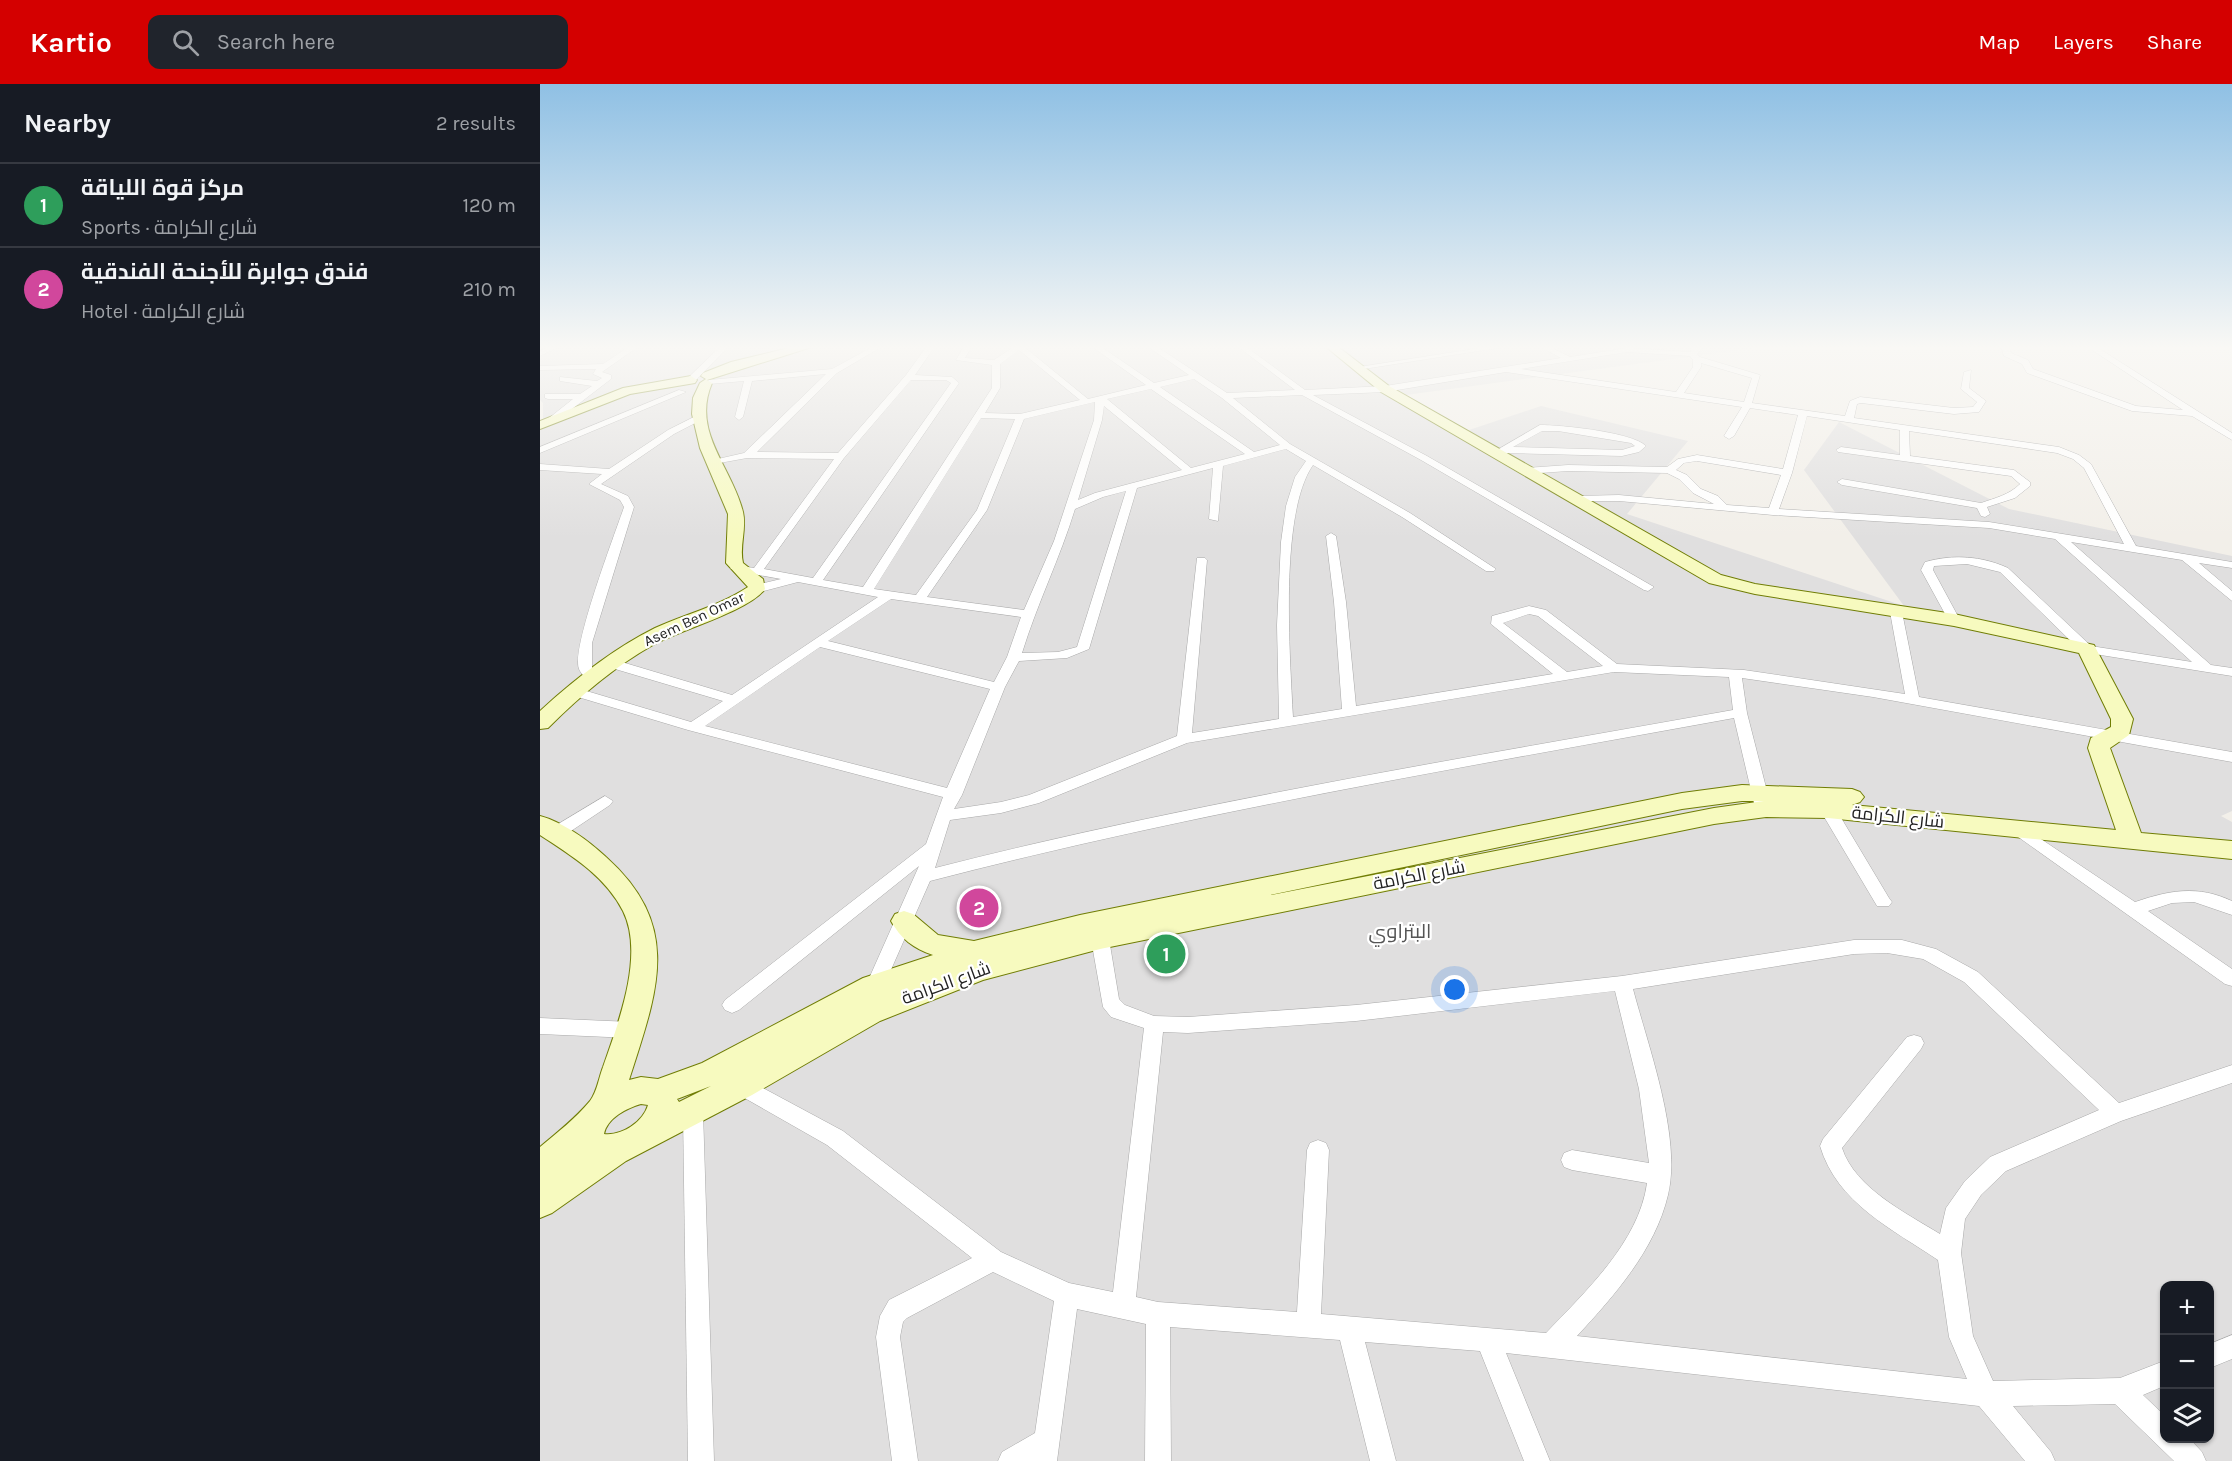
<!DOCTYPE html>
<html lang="en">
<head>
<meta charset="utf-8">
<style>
  body { margin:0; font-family:Karla,Cairo,sans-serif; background:#20242c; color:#f1f3f6 }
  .controls { position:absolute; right:18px; bottom:18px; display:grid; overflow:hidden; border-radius:12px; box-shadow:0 2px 4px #0004 }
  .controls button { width:54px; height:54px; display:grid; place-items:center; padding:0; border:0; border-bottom:2px solid #363941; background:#171b24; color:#f1f3f6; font:30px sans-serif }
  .you { position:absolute; left:915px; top:906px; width:21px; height:21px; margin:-15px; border:4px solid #fff; border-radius:50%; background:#1a73e8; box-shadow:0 0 0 9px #1a73e833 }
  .badge { display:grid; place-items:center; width:39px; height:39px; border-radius:50%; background:#d40000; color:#fff; font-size:20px; font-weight:700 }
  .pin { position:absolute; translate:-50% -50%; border:3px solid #fff; box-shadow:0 2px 6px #0006 }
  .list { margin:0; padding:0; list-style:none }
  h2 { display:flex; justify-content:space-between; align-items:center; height:78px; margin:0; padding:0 24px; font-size:26px }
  h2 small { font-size:20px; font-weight:400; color:#9ea1a6 }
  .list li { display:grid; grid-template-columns:39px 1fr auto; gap:18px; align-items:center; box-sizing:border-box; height:84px; padding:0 24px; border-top:2px solid #363941 }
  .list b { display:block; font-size:22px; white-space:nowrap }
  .list p { margin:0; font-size:20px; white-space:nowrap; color:#9ea1a6 }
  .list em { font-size:20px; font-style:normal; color:#9ea1a6 }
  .icon { flex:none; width:33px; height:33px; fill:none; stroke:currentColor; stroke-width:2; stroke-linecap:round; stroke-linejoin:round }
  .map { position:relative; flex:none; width:1692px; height:1377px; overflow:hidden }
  header { display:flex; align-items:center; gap:36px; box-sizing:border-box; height:84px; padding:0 30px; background:#d40000; color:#fff }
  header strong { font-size:28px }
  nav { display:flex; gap:33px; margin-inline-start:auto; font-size:21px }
  .search { width:420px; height:54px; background:#20242c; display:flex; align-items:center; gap:15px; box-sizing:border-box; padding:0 21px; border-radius:12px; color:#9ea1a6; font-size:22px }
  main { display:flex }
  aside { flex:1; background:#171b24 }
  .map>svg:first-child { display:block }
  .residential { fill:#e0dfdf; fill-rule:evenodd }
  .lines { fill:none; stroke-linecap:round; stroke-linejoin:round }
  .street-casing { stroke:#a9a9a9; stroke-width:1 }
  .secondary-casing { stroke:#707d05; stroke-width:2 }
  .street { fill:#fff; fill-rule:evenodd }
  .secondary { fill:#f7fabf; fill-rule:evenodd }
  .labels { text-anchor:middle; stroke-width:4.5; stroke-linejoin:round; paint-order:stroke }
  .far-street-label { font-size:15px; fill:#222; stroke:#fff }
  .street-label { font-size:18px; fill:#222; stroke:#fff }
  .neighbourhood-label { font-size:20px; fill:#555; stroke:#fff }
</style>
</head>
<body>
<header>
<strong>Kartio</strong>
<div class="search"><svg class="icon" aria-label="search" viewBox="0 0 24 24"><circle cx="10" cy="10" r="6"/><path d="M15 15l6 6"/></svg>Search here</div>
<nav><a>Map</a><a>Layers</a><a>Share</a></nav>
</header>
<main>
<aside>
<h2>Nearby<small>2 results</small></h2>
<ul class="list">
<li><span class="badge" style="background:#2e9e5b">1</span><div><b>مركز قوة اللياقة</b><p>Sports · شارع الكرامة</p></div><em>120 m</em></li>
<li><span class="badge" style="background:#d1479c">2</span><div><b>فندق جوابرة للأجنحة الفندقية</b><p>Hotel · شارع الكرامة</p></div><em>210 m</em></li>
</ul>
</aside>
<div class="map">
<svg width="1692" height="1377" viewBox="0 0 1692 1377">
  <rect width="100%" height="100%" fill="#f2efe9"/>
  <path class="residential" d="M0,262H1230L866,311L923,348L1001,322L1148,357L1087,430L1364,522L1264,386L1299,338L1469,425L1692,472V727L1681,732L1692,738V1377H0V338L3,336V319L0,316ZM1624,1202H1670V1354H1624Z"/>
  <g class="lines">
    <g class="street-casing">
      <g id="street">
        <polygon points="11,262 20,262 0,272 0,267"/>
        <polygon points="90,262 99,262 62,288 71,291 71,295 15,338 9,338 9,334 33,315 8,315 5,314 5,310 40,310 52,302 20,297 20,293 57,297 62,294 53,290 56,285 0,286 0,282 63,280"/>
        <polygon points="181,262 189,262 155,297 149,297 149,293"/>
        <path d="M334,262H343L297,289L217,368L298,369L366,291L387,262H395L375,291L412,293L419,299L283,496L323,503L452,304V281L416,276L424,262H432L425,274L454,276L475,262H483L548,315L606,301L551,262H560L614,299L649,291L607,262H616L687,309L755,306L697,262H705L765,306L845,302L1021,274L999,262H1008L1030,273L1087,264L1150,268L1157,262H1165L1157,270L1160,273L1220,291L1212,319L1305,332L1310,317L1320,313L1414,324L1433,323L1437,318L1421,305L1424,288L1431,286L1429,304L1446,317L1439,328L1414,330L1321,319L1317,320L1314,334L1519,363L1539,371L1551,380L1596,462L1692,478V484L1659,479L1692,507V517L1642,476L1531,458L1671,581L1692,584V592L1542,568L1460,488L1427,480L1394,482L1393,486L1420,536L1418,539H1410L1381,486L1385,478C1413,470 1442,472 1468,484L1551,562L1652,578L1515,455L1449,444L1233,431L1079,417H1034V413L1038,412L1079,411L1174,420L1153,409L1139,395L1127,389L1028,387L986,390L981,387L986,384L1028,381L1127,383L1138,375L1157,371L1243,385L1258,331L1210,324L1194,352L1189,355L1184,352L1202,323L966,288L845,308L773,311L887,372L1114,503L1108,507L1104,506L881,376L762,311L693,314L750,360L870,429L956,485L954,487H946L862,433L773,381C739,430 750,572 753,633L802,625L794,518L786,452L791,449L796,452L806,518L816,622L1013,590L951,540L952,532L989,522L1006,526L1077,580L1204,586L1365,610L1350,528L1356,524L1362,528L1379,613L1692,668V678L1333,613L1202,594L1207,629L1230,719L1227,723L1222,724L1214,719L1194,634C925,683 655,728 390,797L339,913L332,916L325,913L323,908L379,782L199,926L192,929L185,926L182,921L185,916L386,760L403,713L148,646L28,610L26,607L33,603L151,638L183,617L65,582L63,579L65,576H75L192,611L338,513L258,498L216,509L212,508V502L241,495L196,487L190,484L196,481L214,484L294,375L207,374L174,380L169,377L204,369L286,290L212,297L203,333L199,336L195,333L204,297L169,300L165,298L169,296L292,285ZM479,266L540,316L480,330L445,329L460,304V280ZM1087,268L1150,272L1153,276V283L1136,308L981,285ZM1161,279L1212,294L1204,318L1144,309L1161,283ZM654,295L682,314L740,361L714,368L620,303ZM371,296H406L411,299L273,494L224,485L304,374ZM611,305L705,370L651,384L567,315ZM555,318L554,336L514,457L484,526L387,513L447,426L484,335ZM564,322L642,386L555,409L538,416L562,336ZM1267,332L1360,346V371L1301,363L1296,366L1298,368L1471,392L1480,400C1469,411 1455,414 1441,419L1302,395L1297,398L1302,401L1437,424L1441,432L1445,433L1450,430L1447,423L1475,414L1490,402V398L1474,386L1370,372L1369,347L1517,369L1533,375L1544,384L1584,460L1449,438L1239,425L1252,389ZM441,334L475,335L437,426L376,511L334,505ZM746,365L766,377L755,393L746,422L741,458L737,541L739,635L652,649L667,476L665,474H657L637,652L489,711L461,718L414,725L422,711L465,603L479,577L527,574L549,565L597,404L673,384L669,435L678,437L683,382ZM1157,377L1241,391L1229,424L1187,421L1178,412L1161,405L1147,391L1136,386L1144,379ZM586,407L537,563L518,568L482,569C497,520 520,474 535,425L563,413ZM351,515L481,533L467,573L454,598L288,557ZM989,530L998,532L1063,582L1027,588L963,539ZM280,563L450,605L407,704L165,642ZM1074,588L1189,593L1193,626C926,674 657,717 395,784L410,736L461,729L499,719L647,659Z"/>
        <polygon points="953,262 970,262 817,286 813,284"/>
        <polygon points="1461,262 1469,262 1471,269 1488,276 1493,285 1596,322 1643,326 1546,262 1555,262 1692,349 1692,356 1652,332 1592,327 1487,289 1482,280 1464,272"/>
        <polygon points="139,306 146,308 0,369 0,363"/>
        <path d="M160,330L164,333L163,335L134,350L61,400L88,412L94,423L52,559V584L59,593L52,597C47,596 41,590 39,585C31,564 75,450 84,423L80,416L49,400L62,390L0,386V380L69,385L128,346Z"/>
        <path d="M1000,341C1021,341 1092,348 1106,362L1099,368L1082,372L964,369L957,372L952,369ZM1002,347H1018L1091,359L1095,362L1082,366L973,363Z"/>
        <polygon points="65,712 73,717 70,721 22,753 10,753 8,749 10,745"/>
        <polygon points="1288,721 1294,722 1349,814 1352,818 1349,822 1337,822 1280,726"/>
        <path d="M1480,741L1595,818C1630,806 1658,801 1692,817V831L1654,818L1632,819L1608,827L1692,885V902L1685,900L1474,750L1472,746Z"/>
        <path d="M560,848L566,850L569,855L579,915L585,921L614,932L648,933L816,921L1082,892L1314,856H1362L1396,865L1438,888L1579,1019L1692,981V999L1581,1037L1466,1087L1441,1111L1425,1135L1421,1169L1433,1252L1453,1297L1580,1294L1624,1277V1302L1603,1311L1624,1331V1354H1649L1662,1368L1666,1377H1634L1575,1320L1473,1322L1511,1368L1515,1377H1485L1439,1322L966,1269L1010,1377H984L940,1267L825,1258L856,1377H830L800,1256L630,1243L631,1377H605L606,1240L537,1225L517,1377H458L462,1368L495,1349L514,1217L453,1188L367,1234L363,1238L360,1253L378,1377H352L336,1253L340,1232L349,1216L432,1174L287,1061L194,1008L191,1002L194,996L201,993L208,996L303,1047L461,1168L529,1199L573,1208L604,944L571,933L563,923L551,855L554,850ZM1347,869L1383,875L1424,898L1559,1026L1450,1073L1425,1097L1406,1124L1400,1150C1366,1129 1315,1104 1302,1064L1381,965L1384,959L1381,953L1374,951L1367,953L1283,1055L1280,1062C1297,1119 1352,1145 1398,1176L1409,1253L1427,1295L1037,1252C1074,1212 1115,1166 1128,1111C1142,1053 1108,962 1093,905L1314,870ZM1075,907L1099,1005L1109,1079L1032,1066L1024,1069L1021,1076L1024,1083L1032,1086L1107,1099C1099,1158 1045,1208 1006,1249L781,1230L789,1066L786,1059L778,1056L770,1059L767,1066L757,1228L618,1218L596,1213L623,948L648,949L816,937Z"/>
        <polygon points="0,934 91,938 98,940 101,946 98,952 91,954 0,950"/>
        <polygon points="153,1019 160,1021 163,1028 174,1377 148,1377 143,1028 146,1021"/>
        <polygon points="1692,1251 1692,1275 1670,1284 1670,1260"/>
      </g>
    </g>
    <g class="secondary-casing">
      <g id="secondary">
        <path d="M257,262H275L167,296L172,299C151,348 192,383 203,428C207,445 199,462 203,479L223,495L225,505C209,527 140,546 113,561C74,583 40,612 8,644L0,645V627C35,595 73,565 115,544C146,530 179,522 208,503L186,479L188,430L160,364L152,330L153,314L160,299L166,295L161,292L163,289L191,278Z"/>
        <path d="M785,262H797L849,302L1181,491L1215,500L1414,530L1554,561L1593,635L1589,651L1570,664L1601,749L1692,757V775L1288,734L1226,733L1174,740L560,865L443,896L340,937L212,1011L86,1077L12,1129L0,1134V1063C18,1048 35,1035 50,1017C57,1008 59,993 63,983C78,940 105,871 83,827C65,792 32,772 0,751V732C23,738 49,757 66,773C144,843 117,908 89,996L101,993L118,995L162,979L323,894L393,871C374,865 360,854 351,837L355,830L364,827L373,830L398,851L434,857L540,831L1142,709L1202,701L1312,705L1320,708L1324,713L1320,718L1312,721L1576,746L1548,664L1551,654L1571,643V635L1539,569L1414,542L1215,510L1169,499L841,308ZM1202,717H1224L1174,724L716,814L1142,725ZM171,1002L139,1018L137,1015ZM101,1020L108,1021C103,1038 82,1052 64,1050C67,1034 87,1024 101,1020Z"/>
        <polygon points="151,292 157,296 155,299 90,310 0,345 0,337 83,304"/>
      </g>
    </g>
    <use href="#street" class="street"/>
    <use href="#secondary" class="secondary"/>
  </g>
  <linearGradient id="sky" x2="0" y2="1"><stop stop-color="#8fc0e4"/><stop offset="0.58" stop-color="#f9f8f5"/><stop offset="1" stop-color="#f9f8f5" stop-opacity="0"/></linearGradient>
  <rect width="1692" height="454" fill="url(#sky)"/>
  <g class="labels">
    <g class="far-street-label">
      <text transform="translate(154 535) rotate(-25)" y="5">Asem Ben Omar</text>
    </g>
    <g class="street-label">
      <text transform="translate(1358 733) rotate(6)" y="6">شارع الكرامة</text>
      <text transform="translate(879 791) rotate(-11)" y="6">شارع الكرامة</text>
      <text transform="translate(406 899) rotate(-20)" y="6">شارع الكرامة</text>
    </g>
    <g class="neighbourhood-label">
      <text x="860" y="854">البتراوي</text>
    </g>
  </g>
</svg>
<div class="controls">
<button>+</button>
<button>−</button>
<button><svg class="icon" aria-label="layers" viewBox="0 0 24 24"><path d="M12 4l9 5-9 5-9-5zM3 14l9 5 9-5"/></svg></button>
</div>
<div class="you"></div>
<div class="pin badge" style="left:626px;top:870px;background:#2e9e5b">1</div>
<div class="pin badge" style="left:439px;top:824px;background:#d1479c">2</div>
</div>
</main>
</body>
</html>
